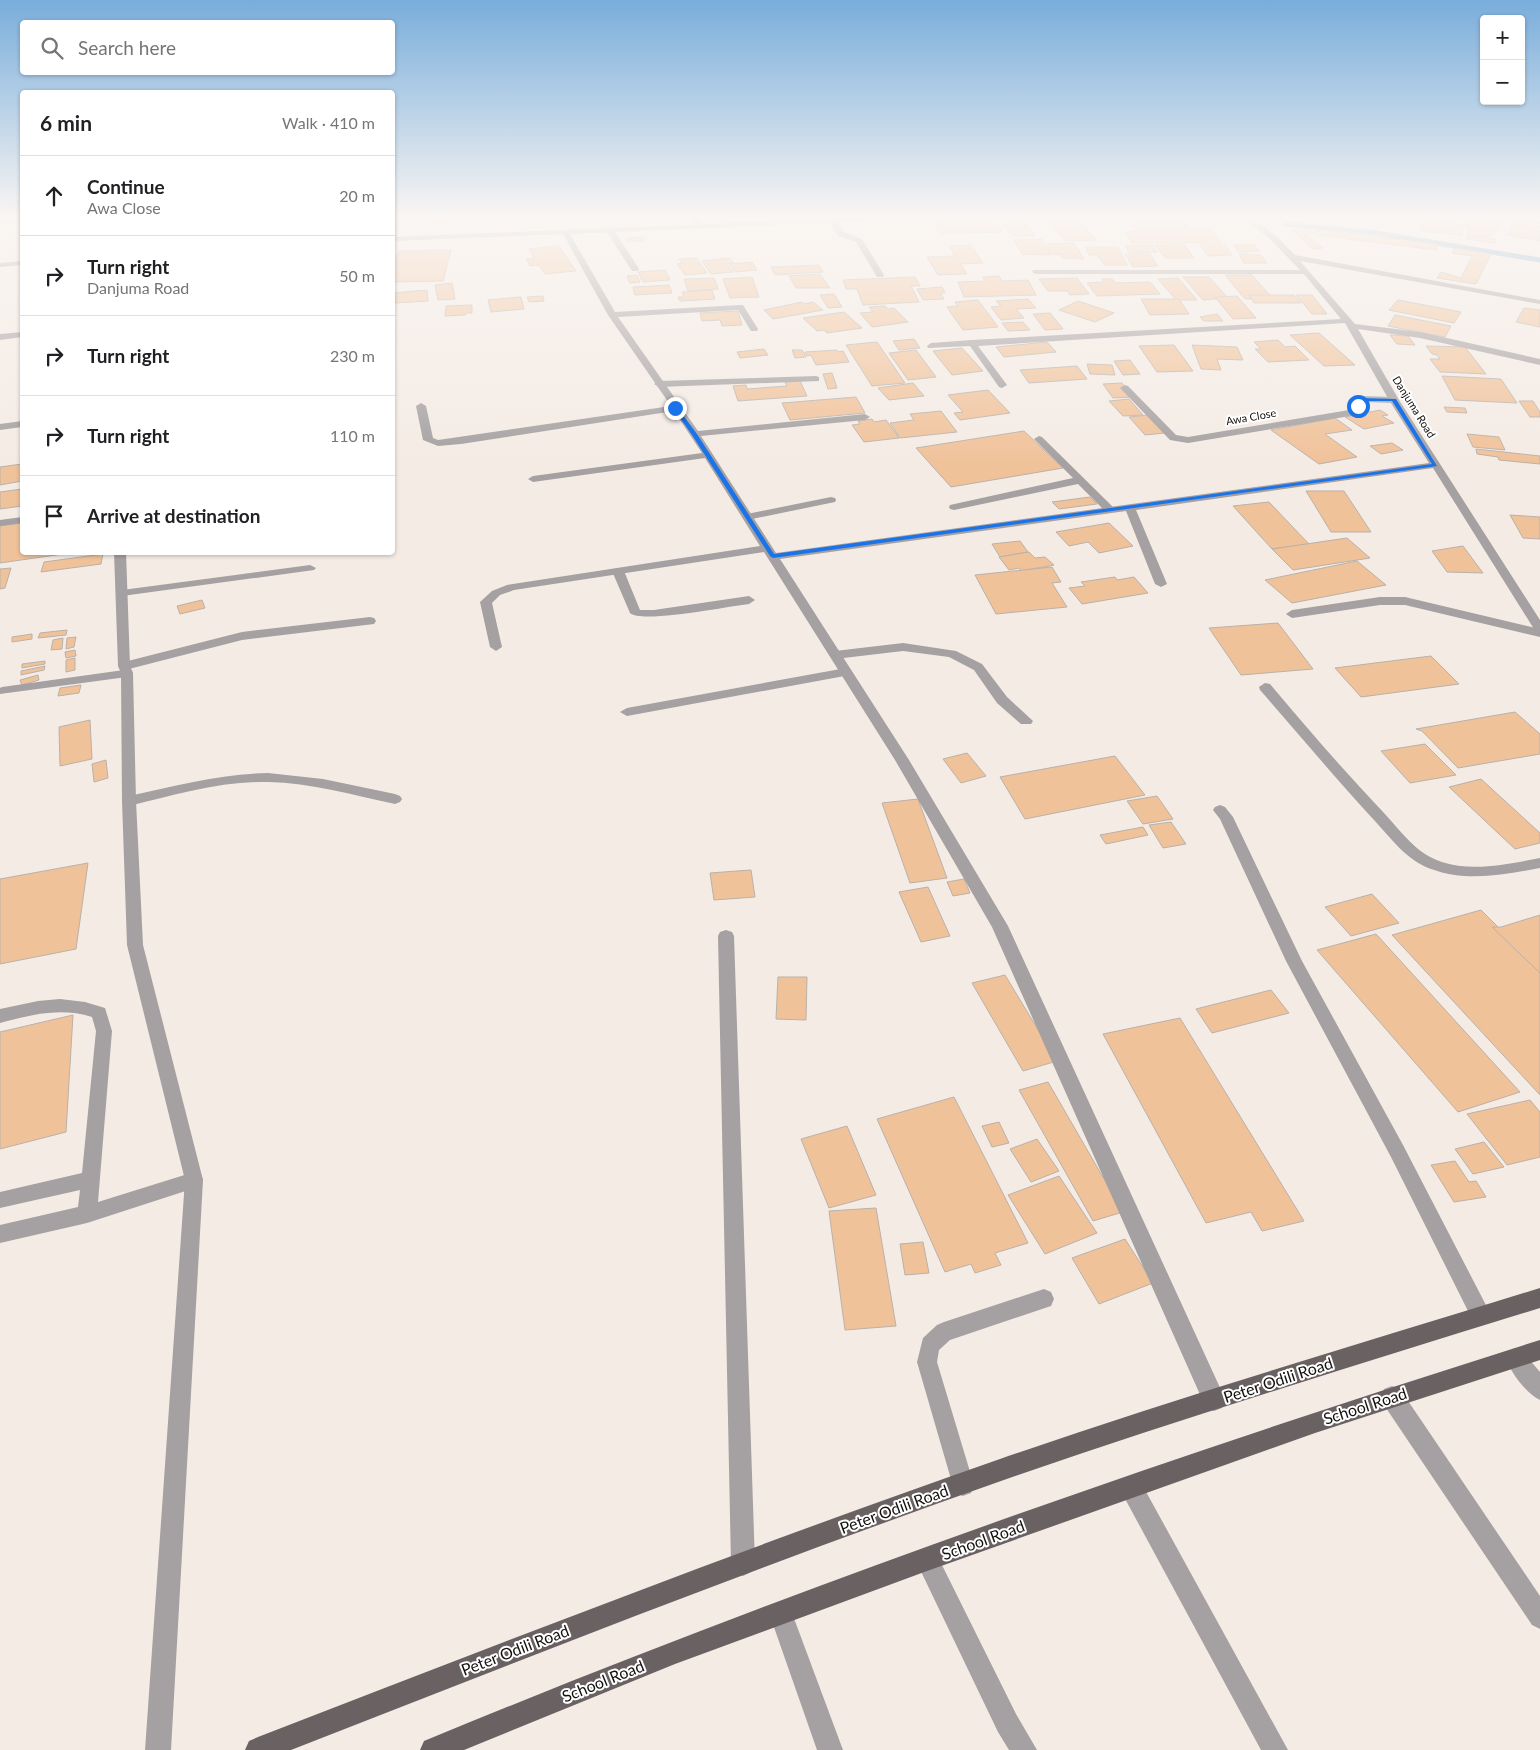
<!DOCTYPE html>
<html lang="en">
<head>
<meta charset="utf-8">
<style>
  body { margin:0; font-family:Lato,sans-serif; background:#f2f2f2; color:#202124 }
  .controls { position:absolute; right:15px; top:15px; display:grid; overflow:hidden; border-radius:5px; box-shadow:0 1px 4px #0004 }
  .controls button { width:45px; height:45px; display:grid; place-items:center; padding:0; border:0; border-bottom:1px solid #e0e0e0; background:#fff; color:#202124; font:25px sans-serif }
  .stop { position:absolute; width:15px; height:15px; margin:-11px; border:4px solid #1a73e8; border-radius:50%; background:#fff }
  .stop.end { background:#1a73e8; border-color:#fff; box-shadow:0 1px 5px #0008 }
  .list { margin:0; padding:0; list-style:none }
  h2 { display:flex; justify-content:space-between; align-items:center; height:65px; margin:0; padding:0 20px; font-size:21px }
  h2 small { font-size:16px; font-weight:400; color:#757577 }
  .list li { display:grid; grid-template-columns:32px 1fr auto; gap:15px; align-items:center; box-sizing:border-box; height:80px; padding:0 20px; border-top:1px solid #e0e0e0 }
  .list b { display:block; font-size:19px; white-space:nowrap }
  .list p { margin:0; font-size:16px; white-space:nowrap; color:#757577 }
  .list em { font-size:16px; font-style:normal; color:#757577 }
  .icon { flex:none; width:28px; height:28px; fill:none; stroke:currentColor; stroke-width:2; stroke-linecap:round; stroke-linejoin:round }
  .map { position:relative; flex:none; width:1540px; height:1750px; overflow:hidden }
  .search { position:absolute; background:#fff; box-shadow:0 1px 4px #0004; left:20px; top:20px; width:375px; height:55px; display:flex; align-items:center; gap:12px; box-sizing:border-box; padding:0 18px; border-radius:5px; color:#757577; font-size:19px }
  .panel { position:absolute; background:#fff; box-shadow:0 1px 4px #0004; left:20px; top:90px; width:375px; height:465px; border-radius:5px }
  .map>svg:first-child { display:block }
  .lines { fill:none; stroke-linecap:round; stroke-linejoin:round }
  .stream { stroke:#73a3c7; stroke-width:5 }
  .building { fill:#f0c29a; stroke:#b9b1aa }
  .service { fill:#a5a0a1; fill-rule:evenodd }
  .minor { fill:#a5a0a1; fill-rule:evenodd }
  .primary { fill:#6a6163; fill-rule:evenodd }
  .route { fill:#1a73e8 }
  .labels { text-anchor:middle; stroke-width:4; stroke-linejoin:round; paint-order:stroke }
  .far-street-label { font-size:11px; fill:#13100d; stroke:#fff }
  .near-street-label { font-size:16px; fill:#13100d; stroke:#fff }
</style>
</head>
<body>
<div class="map">
<svg width="1540" height="1750" viewBox="0 0 1540 1750">
  <rect width="100%" height="100%" fill="#f4ebe4"/>
  <g class="lines">
    <polyline class="stream" points="1285,224 1376,233 1540,260"/>
  </g>
  <g class="building">
    <polygon points="427,217 452,217 453,223 428,224"/>
    <polygon points="1336,217 1374,217 1374,219 1342,218"/>
    <polygon points="1465,217 1503,222 1502,226 1484,223 1484,226 1497,228 1496,231 1468,228 1463,226"/>
    <polygon points="22,219 22,222 0,225 0,222"/>
    <polygon points="994,219 1003,232 940,234 933,221"/>
    <polygon points="1000,219 1024,219 1035,236 1017,236 1009,233"/>
    <polygon points="1422,219 1451,222 1462,226 1462,235 1421,231"/>
    <polygon points="1513,220 1540,223 1540,228 1511,225"/>
    <polygon points="1081,222 1096,240 1065,241 1050,223"/>
    <polygon points="1133,223 1184,223 1189,229 1211,229 1221,242 1132,243 1125,232 1138,231"/>
    <polygon points="1512,225 1540,230 1540,241 1507,235"/>
    <polygon points="1468,228 1492,231 1495,233 1488,237 1467,235"/>
    <polygon points="1292,230 1311,230 1315,233 1306,234 1323,248 1313,249"/>
    <polygon points="1318,230 1437,244 1436,250 1316,235"/>
    <polygon points="1468,235 1495,239 1495,243 1467,239"/>
    <polygon points="644,237 644,241 626,241 626,238"/>
    <polygon points="1042,239 1051,255 1022,254 1014,240"/>
    <polygon points="1074,243 1084,259 1062,258 1060,254 1053,255 1046,244"/>
    <polygon points="1184,244 1194,258 1165,258 1155,245"/>
    <polygon points="1200,244 1224,244 1232,255 1208,256"/>
    <polygon points="971,245 983,263 961,264 967,274 938,275 927,257 955,256 949,246"/>
    <polygon points="1152,245 1157,252 1130,253 1125,246"/>
    <polygon points="1233,245 1254,245 1260,251 1239,252"/>
    <polygon points="559,246 576,271 545,274 539,265 530,266 526,259 534,258 529,249"/>
    <polygon points="1086,247 1118,247 1127,265 1104,265 1100,258 1096,255 1089,255"/>
    <polygon points="1455,248 1491,254 1476,284 1437,278 1441,272 1461,278 1472,256 1452,253"/>
    <polygon points="451,250 443,281 392,282 392,270 399,251"/>
    <polygon points="1125,254 1150,254 1158,266 1133,267"/>
    <polygon points="1239,254 1261,255 1267,263 1244,263"/>
    <polygon points="696,258 707,273 685,275 677,264 682,263 679,259"/>
    <polygon points="730,258 734,263 727,264 733,272 711,274 702,261"/>
    <polygon points="752,262 757,270 735,272 730,264"/>
    <polygon points="819,265 823,272 775,275 771,267"/>
    <polygon points="665,270 670,280 643,282 638,272"/>
    <polygon points="820,274 830,288 796,288 789,276"/>
    <polygon points="637,275 640,282 630,283 627,276"/>
    <polygon points="1225,275 1252,275 1273,299 1245,299"/>
    <polygon points="999,276 1002,281 1028,280 1036,295 964,297 958,282 985,281 983,277"/>
    <polygon points="752,277 759,297 730,298 723,279"/>
    <polygon points="915,277 920,286 911,286 919,302 863,305 857,289 846,289 843,280"/>
    <polygon points="1183,277 1209,277 1228,298 1203,300"/>
    <polygon points="714,278 718,289 688,291 684,279"/>
    <polygon points="1077,278 1089,294 1070,295 1067,291 1048,291 1039,279"/>
    <polygon points="1178,278 1197,300 1176,300 1158,279"/>
    <polygon points="1102,279 1112,279 1115,283 1150,282 1160,294 1097,296 1087,283 1104,282"/>
    <polygon points="452,283 455,299 438,300 435,285"/>
    <polygon points="669,285 672,293 635,295 633,287"/>
    <polygon points="942,287 945,293 940,293 944,299 923,300 917,289"/>
    <polygon points="427,290 428,301 395,303 395,301 392,302 393,293"/>
    <polygon points="712,290 715,299 680,301 678,297 684,297 682,292"/>
    <polygon points="834,294 842,307 828,308 820,295"/>
    <polygon points="1249,295 1294,295 1301,303 1254,303"/>
    <polygon points="1296,295 1312,295 1327,314 1312,314"/>
    <polygon points="543,296 544,301 529,302 527,297"/>
    <polygon points="1237,296 1256,318 1233,319 1215,297"/>
    <polygon points="521,297 524,309 491,312 488,300"/>
    <polygon points="1028,299 1036,308 1016,309 1024,318 1001,320 991,307 1001,306 996,301"/>
    <polygon points="1141,299 1179,299 1189,314 1150,315"/>
    <polygon points="978,300 998,327 963,330 947,307 958,306 955,302"/>
    <polygon points="1398,300 1461,312 1454,323 1389,310"/>
    <polygon points="1078,301 1114,313 1095,322 1059,310"/>
    <polygon points="802,302 804,304 813,302 823,310 773,319 764,310"/>
    <polygon points="472,305 472,313 466,313 465,315 445,316 446,306"/>
    <polygon points="885,306 888,309 894,308 908,322 872,327 860,313 873,312 869,307"/>
    <polygon points="1524,308 1540,310 1540,327 1516,322"/>
    <polygon points="738,311 742,325 722,326 720,320 702,321 700,313"/>
    <polygon points="844,312 862,328 827,333 824,330 817,331 803,318"/>
    <polygon points="1050,313 1063,329 1045,330 1033,314"/>
    <polygon points="1217,314 1223,321 1204,321 1200,317"/>
    <polygon points="1395,315 1451,326 1445,337 1388,326"/>
    <polygon points="1023,322 1030,330 1008,331 1002,323"/>
    <polygon points="1319,333 1355,365 1324,366 1290,335"/>
    <polygon points="1390,335 1408,336 1415,345 1397,344"/>
    <polygon points="914,339 920,348 899,350 893,341"/>
    <polygon points="1278,340 1285,347 1295,346 1309,360 1268,362 1255,349 1261,349 1254,342"/>
    <polygon points="877,342 905,383 872,386 846,345"/>
    <polygon points="1047,342 1056,352 1004,357 996,347"/>
    <polygon points="1174,345 1193,371 1157,372 1139,346"/>
    <polygon points="1192,345 1237,347 1243,360 1217,359 1221,370 1201,369"/>
    <polygon points="1426,346 1465,347 1486,374 1440,372 1430,359 1440,359 1437,355 1432,354"/>
    <polygon points="962,348 983,371 952,375 933,351"/>
    <polygon points="764,349 768,355 740,358 737,352"/>
    <polygon points="792,350 802,350 806,357 795,358"/>
    <polygon points="837,350 838,352 843,351 849,362 816,365 811,355 807,356 805,352"/>
    <polygon points="916,350 936,377 908,380 889,353"/>
    <polygon points="1130,360 1140,374 1123,375 1114,361"/>
    <polygon points="1087,364 1112,365 1115,375 1090,374"/>
    <polygon points="1077,366 1087,379 1029,383 1020,370"/>
    <polygon points="832,373 837,388 828,389 823,374"/>
    <polygon points="1442,376 1501,379 1517,403 1455,400"/>
    <polygon points="800,381 807,396 738,401 733,386 746,385 747,389 787,386 785,382"/>
    <polygon points="913,383 924,396 889,400 878,388"/>
    <polygon points="1122,383 1132,397 1113,398 1103,384"/>
    <polygon points="988,390 1010,413 960,420 954,413 963,412 948,395"/>
    <polygon points="856,397 865,413 790,420 782,403"/>
    <polygon points="1129,399 1143,415 1123,416 1109,401"/>
    <polygon points="1519,401 1533,401 1540,412 1540,417 1530,417"/>
    <polygon points="1444,407 1465,408 1467,413 1447,412"/>
    <polygon points="1380,410 1388,415 1382,416 1394,423 1364,429 1345,417"/>
    <polygon points="941,411 957,432 900,438 890,423 914,420 910,414"/>
    <polygon points="1149,415 1165,433 1145,435 1129,417"/>
    <polygon points="1335,418 1352,430 1325,434 1357,457 1319,464 1271,430"/>
    <polygon points="872,419 874,422 886,420 899,438 864,442 852,425 860,424 858,421"/>
    <polygon points="1024,431 1063,468 951,487 916,448"/>
    <polygon points="1467,434 1499,437 1505,450 1473,447"/>
    <polygon points="1392,443 1403,450 1381,454 1370,446"/>
    <polygon points="1476,449 1540,456 1540,464 1499,460 1498,457 1477,454"/>
    <polygon points="22,464 22,481 0,485 0,467"/>
    <polygon points="22,489 22,506 0,509 0,492"/>
    <polygon points="1306,491 1344,491 1371,532 1331,532"/>
    <polygon points="1090,497 1097,504 1059,509 1052,502"/>
    <polygon points="1269,502 1309,544 1272,549 1233,506"/>
    <polygon points="1510,515 1540,517 1540,539 1523,538"/>
    <polygon points="22,523 22,552 70,553 0,563 0,526"/>
    <polygon points="1109,523 1133,546 1099,553 1088,542 1069,546 1056,532"/>
    <polygon points="1347,538 1370,558 1293,570 1272,549"/>
    <polygon points="1020,541 1028,552 1000,557 992,544"/>
    <polygon points="1463,546 1483,573 1447,572 1432,551"/>
    <polygon points="1029,552 1035,558 1045,557 1054,565 1021,571 1019,568 1009,570 999,557"/>
    <polygon points="103,554 101,564 41,572 44,562"/>
    <polygon points="1357,561 1386,585 1292,603 1265,580"/>
    <polygon points="1052,567 1061,582 1052,583 1067,607 996,614 975,575"/>
    <polygon points="11,568 5,588 0,589 0,569"/>
    <polygon points="1115,577 1117,580 1134,577 1148,593 1082,604 1069,588 1085,586 1081,582"/>
    <polygon points="202,600 205,608 180,614 177,606"/>
    <polygon points="1278,623 1313,669 1241,675 1209,628"/>
    <polygon points="67,630 66,635 38,638 40,633"/>
    <polygon points="32,634 32,639 12,642 12,637"/>
    <polygon points="76,637 74,647 66,649 67,638"/>
    <polygon points="63,638 62,649 51,650 53,640"/>
    <polygon points="75,650 76,656 66,658 65,652"/>
    <polygon points="1431,656 1459,684 1361,697 1335,668"/>
    <polygon points="75,658 75,670 66,672 66,660"/>
    <polygon points="45,661 45,664 22,668 22,664"/>
    <polygon points="45,666 44,670 21,675 21,671"/>
    <polygon points="38,675 39,680 22,685 20,680"/>
    <polygon points="81,685 79,693 58,696 60,688"/>
    <polygon points="1515,712 1540,734 1540,754 1458,768 1422,731 1416,729"/>
    <polygon points="90,720 92,759 60,766 59,727"/>
    <polygon points="1425,744 1456,775 1410,783 1381,751"/>
    <polygon points="967,753 986,776 961,783 943,759"/>
    <polygon points="1115,756 1145,795 1025,819 1000,777"/>
    <polygon points="106,760 108,778 94,782 92,764"/>
    <polygon points="1481,779 1540,833 1540,843 1515,849 1449,787"/>
    <polygon points="1157,796 1173,819 1143,824 1127,801"/>
    <polygon points="918,799 947,878 910,883 882,803"/>
    <polygon points="1171,822 1186,844 1163,848 1149,825"/>
    <polygon points="1143,827 1148,835 1106,844 1100,835"/>
    <polygon points="88,863 76,949 0,964 0,879"/>
    <polygon points="751,870 755,897 714,900 710,873"/>
    <polygon points="964,879 970,893 953,896 947,882"/>
    <polygon points="928,887 950,936 921,942 899,892"/>
    <polygon points="1372,894 1399,923 1351,936 1325,907"/>
    <polygon points="1481,910 1540,969 1540,1095 1392,935"/>
    <polygon points="1540,915 1540,973 1492,927 1501,927"/>
    <polygon points="1376,934 1520,1092 1458,1112 1317,950"/>
    <polygon points="1005,975 1057,1061 1023,1071 972,983"/>
    <polygon points="778,977 807,977 806,1020 776,1019"/>
    <polygon points="1271,990 1289,1013 1212,1033 1196,1009"/>
    <polygon points="73,1015 66,1132 0,1149 0,1032"/>
    <polygon points="1180,1018 1304,1221 1262,1231 1251,1212 1206,1223 1103,1034"/>
    <polygon points="1048,1082 1123,1212 1093,1221 1019,1090"/>
    <polygon points="954,1097 1028,1243 995,1253 1001,1265 975,1273 971,1264 945,1272 877,1119"/>
    <polygon points="1530,1100 1540,1112 1540,1157 1507,1165 1467,1114"/>
    <polygon points="999,1122 1009,1143 992,1147 982,1126"/>
    <polygon points="847,1126 876,1195 829,1208 801,1139"/>
    <polygon points="1037,1139 1059,1171 1031,1182 1010,1149"/>
    <polygon points="1484,1142 1504,1167 1473,1174 1455,1149"/>
    <polygon points="1455,1161 1469,1182 1476,1181 1486,1197 1454,1202 1431,1165"/>
    <polygon points="1059,1176 1097,1233 1045,1254 1008,1195"/>
    <polygon points="876,1208 896,1326 845,1330 829,1211"/>
    <polygon points="1125,1239 1153,1283 1099,1304 1072,1258"/>
    <polygon points="923,1242 929,1273 905,1275 900,1244"/>
  </g>
  <g class="lines">
    <g class="service">
      <polygon points="691,217 699,217 701,228 695,228"/>
      <polygon points="829,219 835,219 844,232 862,239 884,275 883,277 877,277 856,242 838,236 828,221"/>
      <polygon points="606,227 612,227 639,269 638,271 632,271 605,229"/>
      <polygon points="22,332 22,337 0,340 0,334"/>
      <polygon points="816,376 819,377 819,381 659,387 654,384 659,381"/>
      <polygon points="1125,385 1128,386 1176,435 1188,437 1349,410 1353,409 1356,399 1361,396 1394,397 1399,400 1394,403 1365,402 1360,413 1350,416 1188,443 1170,440 1122,390 1120,388"/>
      <polygon points="22,421 22,427 0,430 0,424"/>
      <polygon points="1039,436 1042,437 1114,508 1115,510 1114,512 1106,512 1078,484 954,510 950,509 949,507 950,505 1073,478 1034,439"/>
      <polygon points="831,497 835,498 836,500 835,502 747,520 742,517 747,514"/>
      <polygon points="22,517 22,523 0,526 0,520"/>
      <polygon points="310,565 316,568 314,570 122,596 116,593 122,590"/>
      <path d="M618,568L624,571L640,610H654L749,596L755,600L749,604C730,606 641,624 630,613L612,571Z"/>
      <polygon points="1380,597 1405,597 1540,629 1540,637 1405,605 1380,605 1292,618 1286,614 1292,610"/>
      <polygon points="370,617 374,618 376,621 374,624 242,640 125,670 131,670 133,673 127,677 0,694 0,688 2,687 124,670 118,666 120,663 242,632"/>
      <polygon points="903,643 956,651 982,664 1007,697 1033,721 1031,724 1021,724 997,703 974,670 949,657 903,651 835,659 829,655 835,651"/>
      <polygon points="846,668 850,669 852,672 850,675 627,716 620,712 627,708"/>
      <path d="M1265,683L1270,684C1307,728 1344,771 1384,813C1401,831 1416,854 1442,862C1473,872 1508,864 1540,858V868C1503,875 1467,882 1431,869C1406,860 1391,838 1374,820C1335,778 1298,733 1260,690L1259,687Z"/>
      <path d="M268,773L323,779L395,794L400,796L402,799L400,802L395,804C353,795 311,783 268,782C221,781 174,795 129,806L124,804L122,801L124,798L129,796C175,786 221,774 268,773Z"/>
      <polygon points="1220,805 1225,807 1233,817 1302,961 1403,1145 1488,1309 1491,1316 1488,1323 1481,1326 1474,1323 1391,1157 1286,961 1220,819 1213,810 1215,807"/>
      <path d="M60,999L85,1002L105,1008L112,1031L98,1202L194,1172L201,1174L203,1180L201,1186L87,1223L0,1243V1225L78,1207L80,1190L0,1208V1192L82,1173L96,1031L92,1017C60,1007 31,1015 0,1023V1009L38,1001Z"/>
      <polygon points="1044,1289 1051,1292 1054,1299 1051,1306 950,1340 939,1350 937,1362 974,1485 971,1493 963,1496 955,1493 917,1362 923,1338 937,1325 944,1322"/>
      <path d="M1515,1348L1522,1351L1540,1372V1400C1526,1394 1511,1372 1505,1358L1508,1351Z"/>
      <polygon points="1392,1386 1400,1389 1540,1596 1540,1629 1532,1625 1384,1405 1381,1397 1384,1389"/>
      <polygon points="1131,1476 1139,1479 1288,1750 1261,1750 1123,1495 1120,1487 1123,1479"/>
      <polygon points="927,1547 935,1551 1016,1714 1037,1750 1009,1750 998,1732 915,1559 919,1551"/>
      <polygon points="781,1601 789,1605 843,1750 817,1750 769,1613 773,1605"/>
    </g>
    <g class="minor">
      <path d="M870,217H925L921,219L570,234L615,312L740,305H743L758,329L757,331H751L738,310L618,317L698,431L865,414L870,417L865,420L701,436L776,553L1429,463L1389,400L1345,323L978,346L1007,385L1002,388L999,387L970,346L928,348L927,346L931,343L972,340L1341,319L1304,274H1036L1032,272L1033,270H1300L1270,239L1241,217C1260,217 1282,242 1295,255L1540,300V304L1300,261L1355,324L1420,332L1540,359V365L1420,338L1358,329L1399,400L1540,620V633L1534,629L1433,468L1136,510L1167,584L1161,587L1155,584L1126,511L780,559L909,760L1008,926L1222,1392L1225,1400L1222,1408L1214,1411L1206,1408L992,927L895,760L764,552L514,590L500,595L492,603L502,647L496,651L490,647L480,602L492,591L507,585L760,546L705,458L533,482L528,479L533,476L702,453L674,411L461,444L438,446L423,440L416,406L421,403L426,406L433,438L438,440L671,406L608,315L563,234L392,241V237Z"/>
      <polygon points="22,261 22,265 0,267 0,263"/>
      <polygon points="114,552 126,552 130,666 133,673 136,801 143,945 203,1180 171,1750 145,1750 185,1180 127,945 122,801 121,673 118,666"/>
      <polygon points="726,930 732,932 734,936 755,1564 751,1572 743,1576 735,1572 731,1564 718,936 720,932"/>
    </g>
    <g class="primary">
      <path d="M1540,1288V1308C1360,1364 1179,1419 1001,1481C762,1565 526,1658 291,1750H245L249,1741L258,1737C504,1642 750,1546 1000,1459C1178,1397 1360,1344 1540,1288Z"/>
      <path d="M1540,1340V1360L1315,1433L927,1571L675,1664L464,1750H420L424,1741C789,1590 1163,1459 1540,1340Z"/>
    </g>
  </g>
  <linearGradient id="sky" x2="0" y2="1"><stop stop-color="#79addb"/><stop offset="0.47" stop-color="#faf6f3"/><stop offset="1" stop-color="#faf6f3" stop-opacity="0"/></linearGradient>
  <rect width="1540" height="462" fill="url(#sky)"/>
  <polygon class="route" points="1361,398 1396,399 1437,466 773,558 770,556 692,435 673,408 677,407 697,434 774,554 1432,464 1392,401 1363,401 1360,407 1356,407 1358,399"/>
  <g class="labels">
    <g class="far-street-label">
      <text transform="translate(1414 407) rotate(58)" y="4">Danjuma Road</text>
      <text transform="translate(1251 417) rotate(-10)" y="4">Awa Close</text>
    </g>
    <g class="near-street-label">
      <text transform="translate(1278 1380) rotate(-18)" y="6">Peter Odili Road</text>
      <text transform="translate(1365 1406) rotate(-18)" y="6">School Road</text>
      <text transform="translate(894 1509) rotate(-20)" y="6">Peter Odili Road</text>
      <text transform="translate(983 1540) rotate(-20)" y="6">School Road</text>
      <text transform="translate(515 1650) rotate(-21)" y="6">Peter Odili Road</text>
      <text transform="translate(603 1681) rotate(-22)" y="6">School Road</text>
    </g>
  </g>
</svg>
<div class="controls">
<button>+</button>
<button>−</button>
</div>
<div class="stop" style="left:1358px;top:406px"></div>
<div class="stop end" style="left:675px;top:408px"></div>
<div class="search"><svg class="icon" aria-label="search" viewBox="0 0 24 24"><circle cx="10" cy="10" r="6"/><path d="M15 15l6 6"/></svg>Search here</div>
<section class="panel">
<h2>6 min<small>Walk · 410 m</small></h2>
<ul class="list">
<li><svg class="icon" aria-label="ahead" viewBox="0 0 24 24"><path d="M12 20V5M6 11l6-6 6 6"/></svg><div><b>Continue</b><p>Awa Close</p></div><em>20 m</em></li>
<li><svg class="icon" aria-label="right" viewBox="0 0 24 24"><path d="M7 20v-9h11M14 6l5 5-5 5"/></svg><div><b>Turn right</b><p>Danjuma Road</p></div><em>50 m</em></li>
<li><svg class="icon" aria-label="right" viewBox="0 0 24 24"><path d="M7 20v-9h11M14 6l5 5-5 5"/></svg><div><b>Turn right</b></div><em>230 m</em></li>
<li><svg class="icon" aria-label="right" viewBox="0 0 24 24"><path d="M7 20v-9h11M14 6l5 5-5 5"/></svg><div><b>Turn right</b></div><em>110 m</em></li>
<li><svg class="icon" aria-label="arrive" viewBox="0 0 24 24"><path d="M6 21V4h12l-3 4 3 4H6"/></svg><div><b>Arrive at destination</b></div></li>
</ul>
</section>
</div>
</body>
</html>
